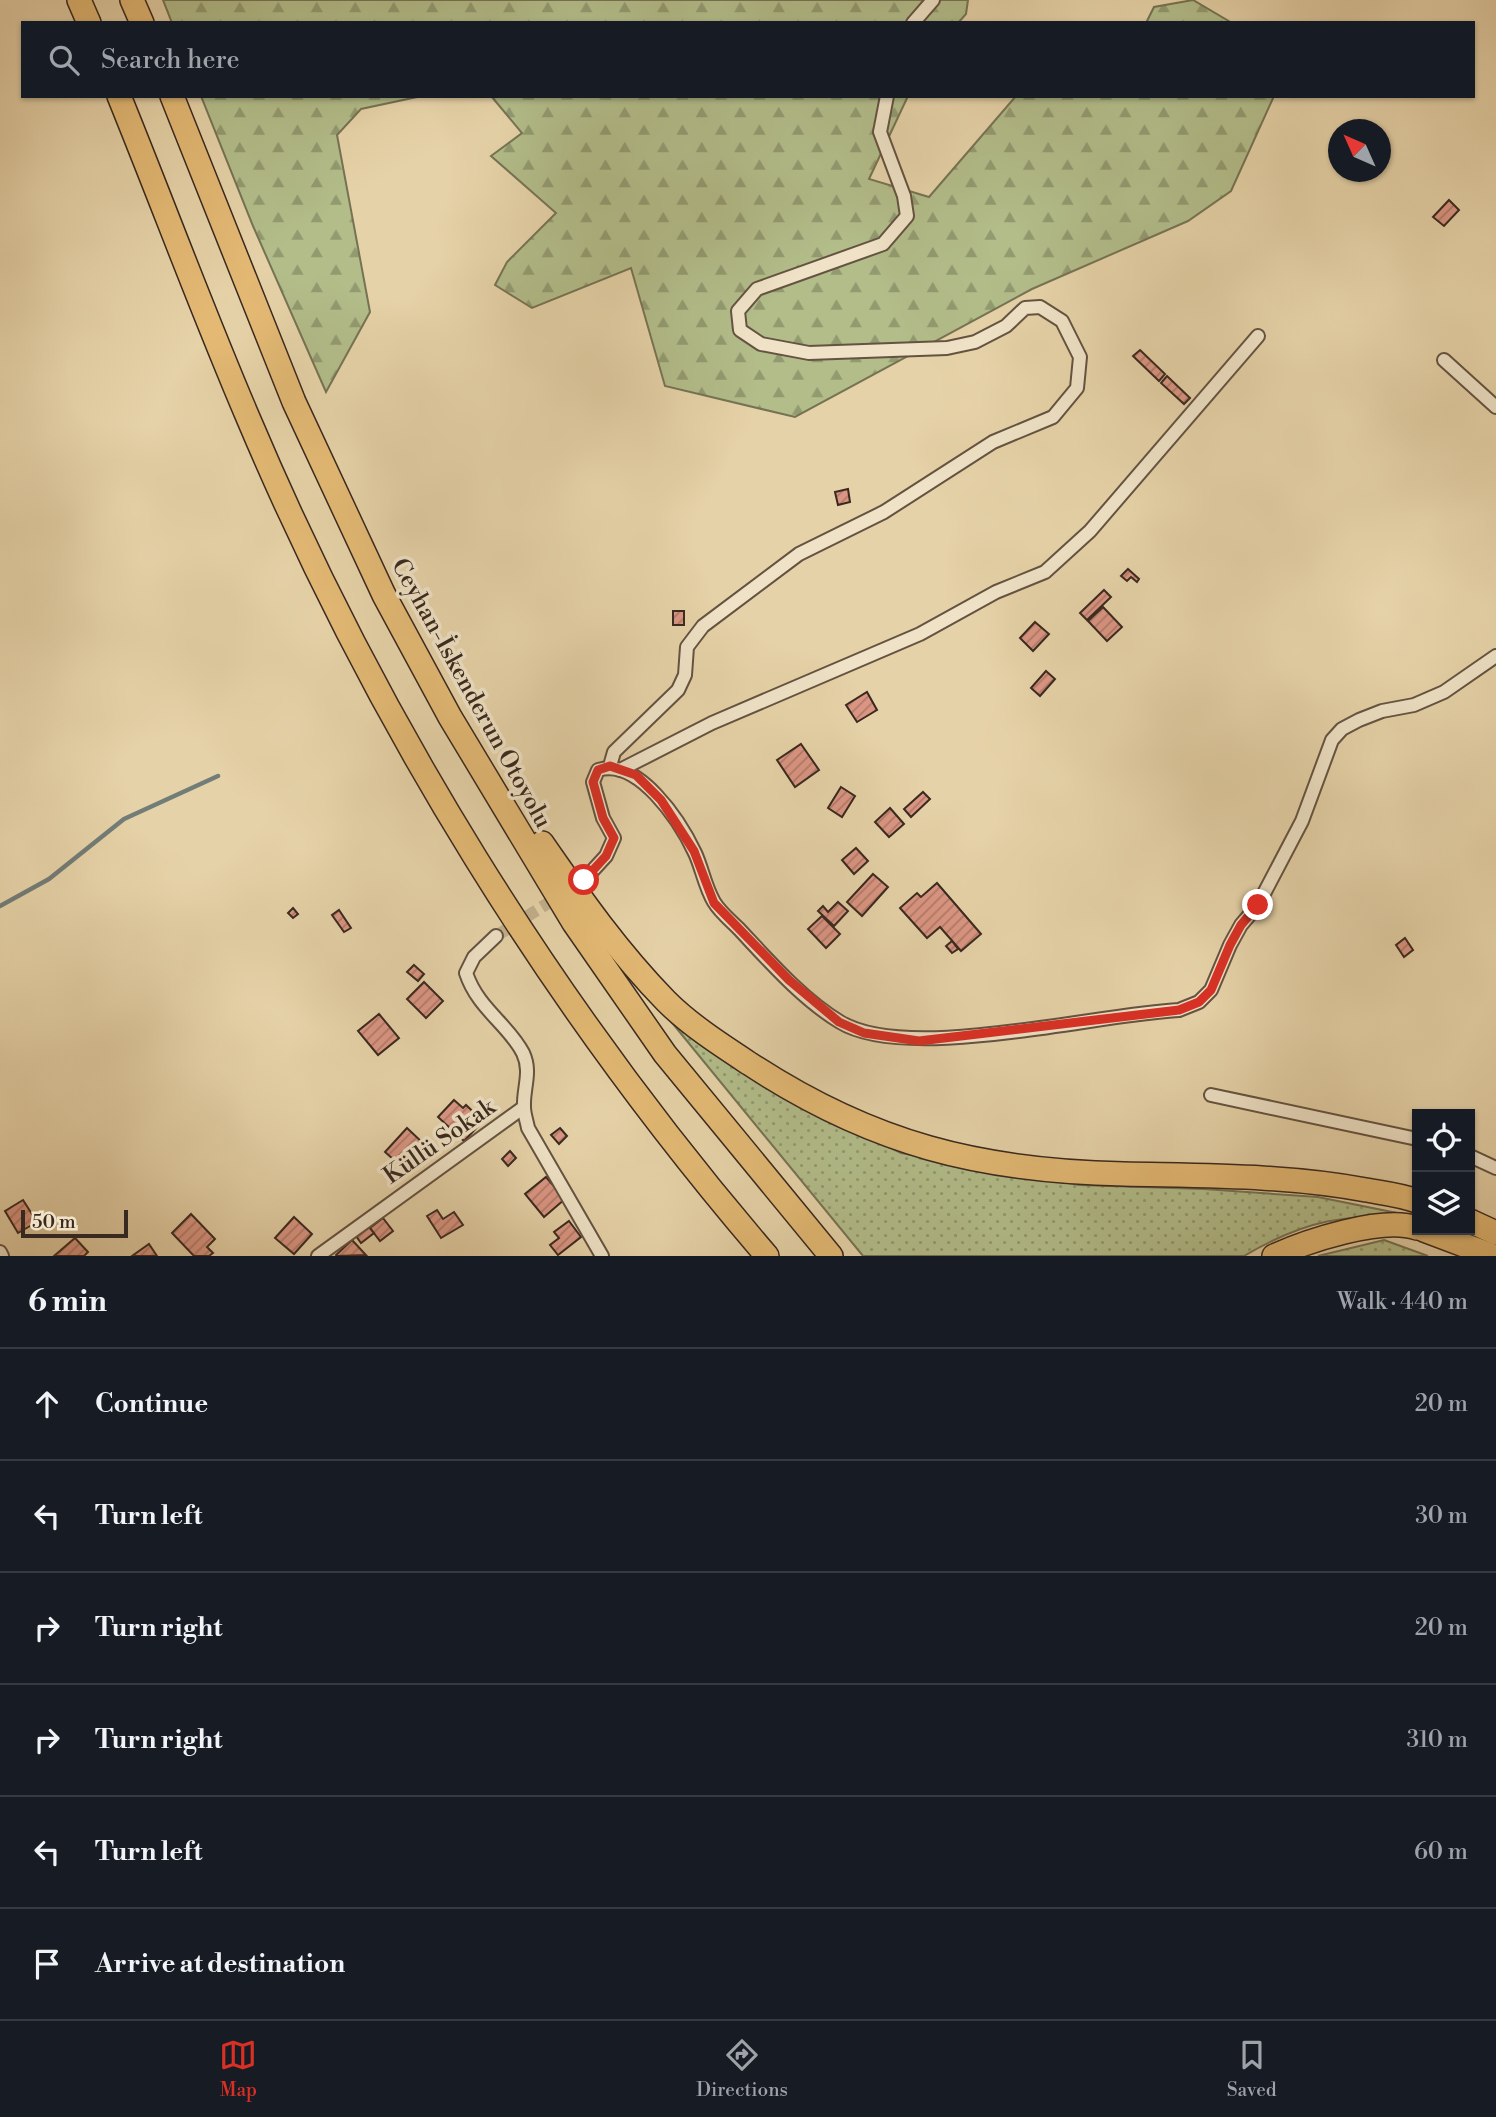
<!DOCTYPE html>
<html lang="en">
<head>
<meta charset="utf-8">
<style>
  body { margin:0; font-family:"Libre Bodoni",serif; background:#242831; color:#f1f3f6 }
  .controls { position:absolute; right:21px; bottom:21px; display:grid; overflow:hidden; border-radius:0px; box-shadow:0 2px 5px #0004 }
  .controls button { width:63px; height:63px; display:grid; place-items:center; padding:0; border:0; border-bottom:2px solid #363941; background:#171b24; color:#f1f3f6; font:35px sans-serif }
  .compass { position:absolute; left:1328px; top:119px; width:63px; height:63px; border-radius:50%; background:#171b24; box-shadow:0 2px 5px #0004; rotate:315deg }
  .scale { position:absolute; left:21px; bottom:18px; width:107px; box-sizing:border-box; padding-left:7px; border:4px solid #39291f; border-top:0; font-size:19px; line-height:24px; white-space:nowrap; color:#39291f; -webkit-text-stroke:5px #efe2c6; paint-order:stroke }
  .stop { position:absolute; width:21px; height:21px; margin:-16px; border:5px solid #d93025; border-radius:50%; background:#fff }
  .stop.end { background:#d93025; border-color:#fff; box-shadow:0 2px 7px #0008 }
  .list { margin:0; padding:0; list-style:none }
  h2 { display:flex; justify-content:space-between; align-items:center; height:91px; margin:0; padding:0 28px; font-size:30px }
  h2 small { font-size:23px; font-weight:400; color:#9ea1a6 }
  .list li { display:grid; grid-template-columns:46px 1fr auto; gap:21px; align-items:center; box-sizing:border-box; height:112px; padding:0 28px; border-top:2px solid #363941 }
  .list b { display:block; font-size:26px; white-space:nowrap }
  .list em { font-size:23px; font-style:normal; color:#9ea1a6 }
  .icon { flex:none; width:38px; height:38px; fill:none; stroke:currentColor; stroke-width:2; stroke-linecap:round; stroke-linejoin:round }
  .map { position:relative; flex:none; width:1496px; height:1256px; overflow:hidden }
  .search { position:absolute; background:#171b24; box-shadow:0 2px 5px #0004; left:21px; right:21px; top:21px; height:77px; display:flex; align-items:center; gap:18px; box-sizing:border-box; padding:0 24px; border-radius:0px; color:#9ea1a6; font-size:26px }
  .sheet { height:763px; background:#171b24 }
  nav { display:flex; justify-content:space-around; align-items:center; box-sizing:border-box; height:98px; border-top:2px solid #363941; background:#171b24; font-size:19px; color:#9ea1a6 }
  nav a { display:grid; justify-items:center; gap:4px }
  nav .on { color:#d93025 }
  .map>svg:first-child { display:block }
  .grass { fill:url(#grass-dots); stroke:#767354; stroke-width:2 }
  .forest { fill:url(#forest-firs); stroke:#767354; stroke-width:2 }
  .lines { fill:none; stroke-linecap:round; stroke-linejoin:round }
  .stream { stroke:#737d78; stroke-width:4.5 }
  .building { fill:url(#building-hatch); stroke:#39291f; stroke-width:2 }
  .minor-tunnel { stroke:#c3b08d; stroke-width:12; stroke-dasharray:12 6; stroke-linecap:butt }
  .minor-casing { stroke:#645341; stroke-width:16 }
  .motorway-casing { stroke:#39291f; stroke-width:26 }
  .minor { stroke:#efe2c6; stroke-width:12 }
  .motorway { stroke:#e3b974; stroke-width:23 }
  .route { stroke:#d93025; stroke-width:9 }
  .labels { text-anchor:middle; stroke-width:7; stroke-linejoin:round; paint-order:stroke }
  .street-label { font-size:24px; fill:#39291f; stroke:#efe2c6 }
</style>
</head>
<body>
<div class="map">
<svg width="1496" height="1256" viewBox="0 0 1496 1256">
  <defs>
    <pattern id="grass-dots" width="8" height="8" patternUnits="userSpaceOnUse" patternTransform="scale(1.75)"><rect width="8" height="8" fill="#b2bd8a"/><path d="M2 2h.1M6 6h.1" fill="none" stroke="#929a70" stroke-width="1.8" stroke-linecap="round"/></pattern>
    <pattern id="forest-firs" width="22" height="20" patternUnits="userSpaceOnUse" patternTransform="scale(1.75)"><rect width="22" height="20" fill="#b2bd8a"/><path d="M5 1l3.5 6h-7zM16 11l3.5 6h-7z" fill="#929a70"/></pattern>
    <pattern id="building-hatch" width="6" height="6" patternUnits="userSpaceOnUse" patternTransform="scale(1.75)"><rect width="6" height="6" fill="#db9683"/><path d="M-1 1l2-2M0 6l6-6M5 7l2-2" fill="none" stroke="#b37a6b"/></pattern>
  </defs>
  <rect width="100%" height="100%" fill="#e6d2a8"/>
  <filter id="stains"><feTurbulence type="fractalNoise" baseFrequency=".00286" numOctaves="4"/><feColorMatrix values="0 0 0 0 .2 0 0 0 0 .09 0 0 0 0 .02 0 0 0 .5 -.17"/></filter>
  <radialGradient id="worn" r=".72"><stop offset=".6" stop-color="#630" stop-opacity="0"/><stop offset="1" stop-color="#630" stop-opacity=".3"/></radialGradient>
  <g class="grass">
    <path d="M669,1019L758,1083L901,1153L1079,1185L1204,1189L1318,1197L1417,1217C1345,1214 1307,1219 1244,1256H863Z"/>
    <polygon points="1384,1240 1428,1256 1318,1256"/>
  </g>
  <g class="forest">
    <polygon points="163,0 968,0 966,14 958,23 172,23"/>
    <polygon points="1193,0 1232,23 1146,23 1154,7"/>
    <polygon points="201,96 422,96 361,109 337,135 370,312 326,392 253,226"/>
    <polygon points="491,96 908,96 869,179 929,197 1016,96 1274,96 1231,191 1188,221 1032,289 795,417 665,386 631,268 532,308 495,285 507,262 556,213 491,156 522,133"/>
  </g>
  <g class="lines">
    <polyline class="stream" points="0,906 49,879 124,819 218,776"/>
  </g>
  <g class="building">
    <polygon points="1449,200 1459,210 1444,226 1433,217"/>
    <polygon points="1140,350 1165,374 1159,381 1133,356"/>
    <polygon points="1167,376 1190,398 1184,404 1161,383"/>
    <polygon points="848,489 850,502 838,505 835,492"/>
    <polygon points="1128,569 1139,579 1137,582 1131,577 1127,581 1121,576"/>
    <polygon points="1104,590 1111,597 1087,620 1080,613"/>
    <polygon points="1103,607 1122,627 1107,641 1088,621"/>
    <rect x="673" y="611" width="11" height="14"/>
    <polygon points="1035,622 1049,634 1033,651 1020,638"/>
    <polygon points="1046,671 1055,679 1040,696 1031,688"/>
    <polygon points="867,692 877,710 857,722 846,705"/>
    <polygon points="801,744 819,770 795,787 777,760"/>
    <polygon points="841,787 855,796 842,817 828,808"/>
    <polygon points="923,792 930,799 911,817 904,809"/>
    <polygon points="890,808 904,824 889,837 875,822"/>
    <polygon points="856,848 868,861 854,874 842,860"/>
    <polygon points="873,874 888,887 862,916 847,902"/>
    <polygon points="937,883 981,934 961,951 940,927 927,938 900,908 917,893 921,897"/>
    <polygon points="838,902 848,911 834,926 818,911 823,906 828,912"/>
    <polygon points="293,908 298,914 293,918 288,913"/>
    <polygon points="339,910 351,928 344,932 332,915"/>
    <polygon points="822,916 840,934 826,948 808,929"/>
    <polygon points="1405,938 1413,950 1404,957 1396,945"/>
    <polygon points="952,941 958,949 952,953 946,946"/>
    <polygon points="414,965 424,974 418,981 407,972"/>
    <polygon points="424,982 443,1001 426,1018 407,999"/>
    <polygon points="379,1014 399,1038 378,1055 358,1031"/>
    <polygon points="454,1100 463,1108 466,1105 483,1121 464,1141 438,1117"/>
    <polygon points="407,1128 424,1144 403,1168 385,1152"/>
    <polygon points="560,1128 567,1136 559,1144 551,1135"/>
    <polygon points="510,1151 516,1158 508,1166 502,1159"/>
    <polygon points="546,1177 565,1199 544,1217 525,1194"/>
    <polygon points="23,1200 37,1222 18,1233 5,1211"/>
    <polygon points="437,1210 443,1219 454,1212 463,1225 441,1238 427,1216"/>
    <polygon points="191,1214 215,1239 207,1247 213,1253 209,1256 194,1256 172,1233"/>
    <polygon points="294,1217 312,1234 294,1254 275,1238"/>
    <polygon points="383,1218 393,1231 380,1241 370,1228"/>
    <polygon points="569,1221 581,1237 558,1255 550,1245 559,1238 554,1232"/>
    <polygon points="369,1227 374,1233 361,1243 356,1236"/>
    <polygon points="75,1238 88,1252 84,1256 54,1256"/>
    <polygon points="352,1240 366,1255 337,1256 336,1255"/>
    <polygon points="149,1244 157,1256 132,1256"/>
  </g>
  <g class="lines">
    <polyline class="minor-tunnel" points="496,936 561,895"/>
    <g class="minor-casing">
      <g id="minor">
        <polyline points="913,23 933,0"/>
        <polyline points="1444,360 1496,407"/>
        <polyline points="610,766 614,752 678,690 685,675 687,647 703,626 799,554 884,512 993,442 1053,417 1077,388 1080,357 1062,321 1040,307 1025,308 1006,326 975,342 947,348 809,353 761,344 740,330 738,311 757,289 883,244 907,216 904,196 880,132 887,96"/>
        <polyline points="620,770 712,723 920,634 996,592 1045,572 1090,531 1258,336"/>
        <path d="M584,880L606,856L614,838L603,818L593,782L598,770C638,757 680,821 695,853C702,868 705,887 714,902C720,912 731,921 739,929C769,961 802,999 840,1022C907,1063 1096,1014 1179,1010L1199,1002L1211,990L1230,945L1241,925L1258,905L1302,821L1332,740L1342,729L1359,720L1382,711L1414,705L1444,692L1496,656"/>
        <path d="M496,936L474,957L466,973C478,1009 508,1024 523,1053C532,1072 523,1088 524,1107C524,1114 527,1122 528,1128L602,1256"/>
        <polyline points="1211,1095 1417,1139"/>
        <polyline points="1470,1156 1496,1168"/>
        <polyline points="0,1252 2,1256"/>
        <polyline points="318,1256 524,1107"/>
      </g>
    </g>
    <g class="motorway-casing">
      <g id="motorway">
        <polyline points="79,0 89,23"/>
        <polyline points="132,0 142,23"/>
        <path d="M119,96C163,204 203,313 249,420C377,723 553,1007 767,1256"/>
        <polyline points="172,96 294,402 384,595 450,717 574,923 665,1054 831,1256"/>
        <path d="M542,843C580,898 619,953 666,1001C690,1025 721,1045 750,1064C872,1144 980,1171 1124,1174C1204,1176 1286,1175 1366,1190C1383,1193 1401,1195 1417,1201"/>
        <polyline points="1470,1221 1496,1233"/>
        <polyline points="1424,1230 1493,1256"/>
        <path d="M1274,1256C1307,1241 1382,1216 1417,1228"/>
      </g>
    </g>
    <use href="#minor" class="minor"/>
    <use href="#motorway" class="motorway"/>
  </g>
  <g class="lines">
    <polyline class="route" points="584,880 606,856 614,838 603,818 593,782 598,770 610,766 636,775 661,800 694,851 714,903 789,980 839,1022 864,1033 919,1041 1179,1010 1199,1002 1211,990 1230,945 1241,925 1258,905"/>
  </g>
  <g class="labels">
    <g class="street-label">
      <text transform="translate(472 693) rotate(61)" y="8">Ceyhan-İskenderun Otoyolu</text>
      <text transform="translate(439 1141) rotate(-35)" y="8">Küllü Sokak</text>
    </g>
  </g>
  <rect width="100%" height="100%" filter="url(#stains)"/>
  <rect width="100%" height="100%" fill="url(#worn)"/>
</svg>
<div class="controls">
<button><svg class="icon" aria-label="locate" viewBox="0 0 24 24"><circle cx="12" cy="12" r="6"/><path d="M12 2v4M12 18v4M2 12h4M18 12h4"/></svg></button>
<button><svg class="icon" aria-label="layers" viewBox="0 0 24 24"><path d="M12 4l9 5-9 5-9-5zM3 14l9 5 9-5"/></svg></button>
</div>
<svg class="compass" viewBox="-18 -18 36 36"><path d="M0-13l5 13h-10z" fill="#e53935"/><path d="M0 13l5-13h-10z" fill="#9ea1a6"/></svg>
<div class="scale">50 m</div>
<div class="stop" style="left:584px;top:880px"></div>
<div class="stop end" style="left:1258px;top:905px"></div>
<div class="search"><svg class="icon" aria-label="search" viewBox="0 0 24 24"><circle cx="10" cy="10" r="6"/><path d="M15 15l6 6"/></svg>Search here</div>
</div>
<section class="sheet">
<h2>6 min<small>Walk · 440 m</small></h2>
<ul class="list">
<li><svg class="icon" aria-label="ahead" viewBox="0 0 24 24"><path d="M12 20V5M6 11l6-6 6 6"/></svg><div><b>Continue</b></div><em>20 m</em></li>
<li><svg class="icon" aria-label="left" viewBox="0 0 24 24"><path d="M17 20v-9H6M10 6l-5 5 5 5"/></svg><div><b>Turn left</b></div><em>30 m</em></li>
<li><svg class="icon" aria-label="right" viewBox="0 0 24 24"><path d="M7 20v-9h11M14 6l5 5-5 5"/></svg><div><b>Turn right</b></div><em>20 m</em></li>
<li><svg class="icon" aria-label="right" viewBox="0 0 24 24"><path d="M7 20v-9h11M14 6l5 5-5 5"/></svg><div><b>Turn right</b></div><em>310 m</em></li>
<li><svg class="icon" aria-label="left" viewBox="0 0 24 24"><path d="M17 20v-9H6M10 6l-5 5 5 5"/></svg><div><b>Turn left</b></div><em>60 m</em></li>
<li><svg class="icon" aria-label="arrive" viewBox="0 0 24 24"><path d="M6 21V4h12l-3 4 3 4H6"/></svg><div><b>Arrive at destination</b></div></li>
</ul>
</section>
<nav>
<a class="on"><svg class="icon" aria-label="map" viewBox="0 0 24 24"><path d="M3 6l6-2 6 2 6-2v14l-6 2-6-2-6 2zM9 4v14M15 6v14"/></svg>Map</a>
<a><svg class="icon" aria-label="directions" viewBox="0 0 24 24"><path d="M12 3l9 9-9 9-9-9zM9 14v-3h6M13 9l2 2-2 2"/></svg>Directions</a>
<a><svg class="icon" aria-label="saved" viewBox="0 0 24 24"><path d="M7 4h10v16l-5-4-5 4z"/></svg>Saved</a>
</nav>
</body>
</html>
